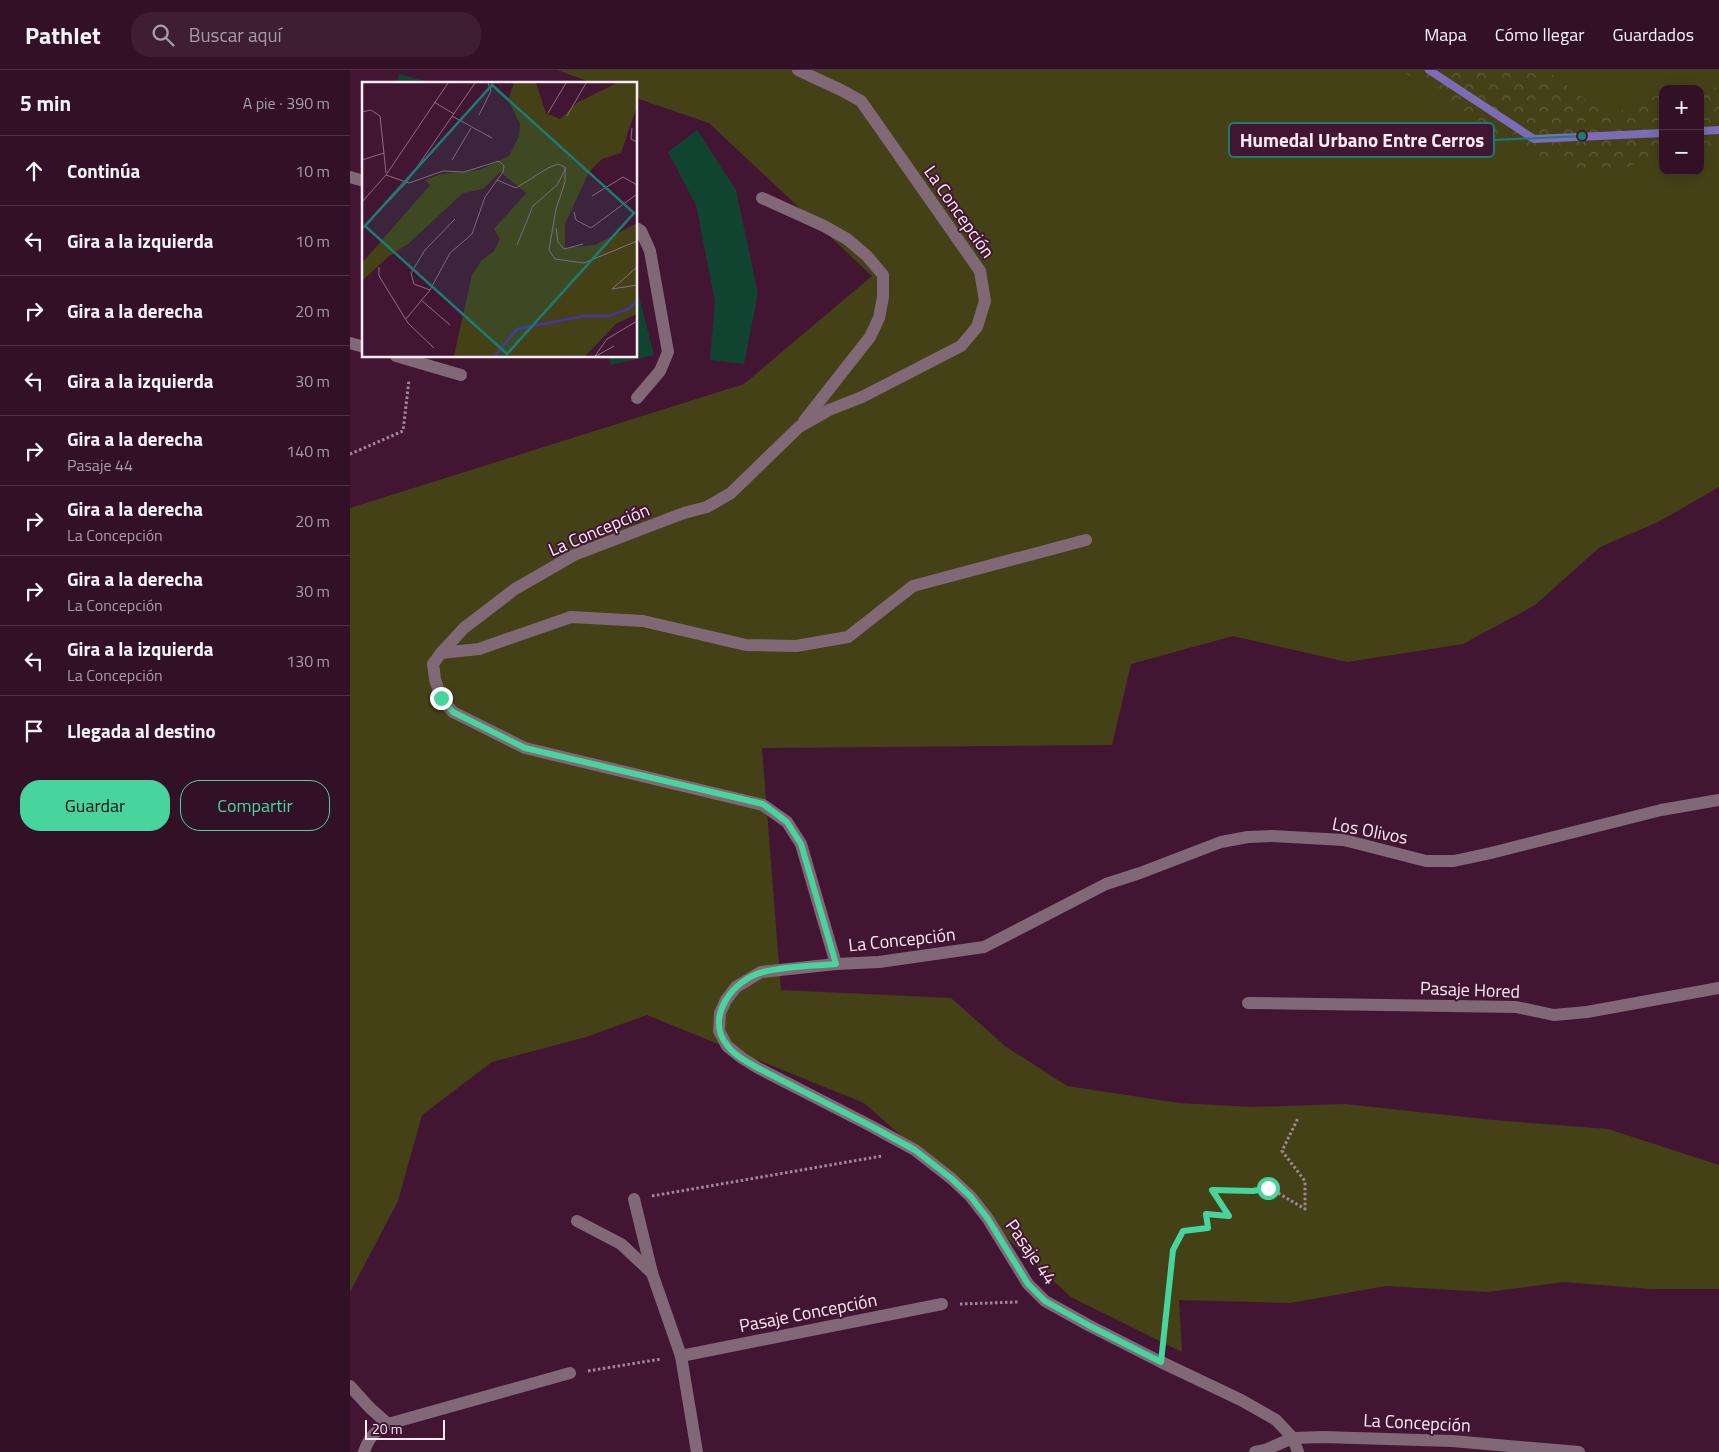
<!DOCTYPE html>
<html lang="es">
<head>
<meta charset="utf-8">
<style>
  body { margin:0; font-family:"Titillium Web",sans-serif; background:#3d1e32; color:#f1f3f6 }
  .controls { position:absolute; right:15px; top:15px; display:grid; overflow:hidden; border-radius:10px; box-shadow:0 2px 12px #0003 }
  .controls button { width:45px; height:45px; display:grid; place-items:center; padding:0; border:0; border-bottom:1px solid #4d3043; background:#321026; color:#f1f3f6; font:25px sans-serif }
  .scale { position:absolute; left:15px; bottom:12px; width:80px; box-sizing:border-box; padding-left:5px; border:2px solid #fceaf4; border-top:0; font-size:14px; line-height:18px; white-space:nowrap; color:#fceaf4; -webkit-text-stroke:4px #421633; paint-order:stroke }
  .stop { position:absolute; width:15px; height:15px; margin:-11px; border:4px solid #47d49d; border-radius:50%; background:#fff }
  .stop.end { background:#47d49d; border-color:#fff; box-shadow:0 1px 5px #0008 }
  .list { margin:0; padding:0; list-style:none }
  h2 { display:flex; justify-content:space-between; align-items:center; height:65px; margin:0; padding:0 20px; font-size:21px }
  h2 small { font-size:16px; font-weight:400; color:#a89da7 }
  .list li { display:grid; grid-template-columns:32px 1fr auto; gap:15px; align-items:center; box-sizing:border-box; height:70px; padding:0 20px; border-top:1px solid #4d3043 }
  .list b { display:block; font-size:19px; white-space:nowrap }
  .list p { margin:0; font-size:16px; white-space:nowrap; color:#a89da7 }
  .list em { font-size:16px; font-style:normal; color:#a89da7 }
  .actions { display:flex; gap:10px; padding:15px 20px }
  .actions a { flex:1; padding:11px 0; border:1px solid #47d49d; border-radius:20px; text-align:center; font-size:18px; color:#47d49d }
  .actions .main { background:#47d49d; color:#111 }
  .icon { flex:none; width:28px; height:28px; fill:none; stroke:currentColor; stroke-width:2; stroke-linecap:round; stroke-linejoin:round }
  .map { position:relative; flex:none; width:1369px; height:1382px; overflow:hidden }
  header { display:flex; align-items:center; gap:30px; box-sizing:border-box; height:70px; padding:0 25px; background:#321026; border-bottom:1px solid #4d3043 }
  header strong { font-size:24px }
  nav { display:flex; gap:28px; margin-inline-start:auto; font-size:18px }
  .search { width:350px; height:45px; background:#3d1e32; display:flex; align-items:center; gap:12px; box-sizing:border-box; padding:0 18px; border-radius:20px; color:#a89da7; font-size:19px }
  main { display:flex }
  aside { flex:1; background:#321026 }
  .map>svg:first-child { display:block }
  .green { fill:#454117; fill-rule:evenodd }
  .park { fill:url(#park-crowns) }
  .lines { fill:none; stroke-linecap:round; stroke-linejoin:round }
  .stream { stroke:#7c6cb8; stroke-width:8 }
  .building { fill:#104430 }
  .path { stroke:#a48699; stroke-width:3; stroke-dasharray:2.5 2.5; stroke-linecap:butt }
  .service { stroke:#806876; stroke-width:12 }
  .minor { stroke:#806876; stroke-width:12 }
  .route { stroke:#47d49d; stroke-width:6 }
  .labels { text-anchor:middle; stroke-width:4; stroke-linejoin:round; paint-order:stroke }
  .street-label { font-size:18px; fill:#fceaf4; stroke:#421633 }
  .inset-river { fill:none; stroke:#45369f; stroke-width:2.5 }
  .inset-road { fill:none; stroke:#8c6b80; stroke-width:1 }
  .view { fill:#1b7c75; fill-opacity:0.15; stroke:#1b7c75; stroke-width:2.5 }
  .inset-edge { fill:none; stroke:#fceaf4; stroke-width:2.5 }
  .leader { fill:none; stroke:#1b7c75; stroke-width:2 }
  .callout-dot { fill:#1b7c75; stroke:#421633; stroke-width:2 }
  .callout { fill:#421633; stroke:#1b7c75; stroke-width:2 }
  .callout-label { font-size:19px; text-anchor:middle; font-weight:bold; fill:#fceaf4 }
</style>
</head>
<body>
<header>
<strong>Pathlet</strong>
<div class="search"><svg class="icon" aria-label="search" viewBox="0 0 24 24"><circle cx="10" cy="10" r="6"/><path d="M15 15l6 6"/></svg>Buscar aquí</div>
<nav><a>Mapa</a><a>Cómo llegar</a><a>Guardados</a></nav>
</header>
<main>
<aside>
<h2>5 min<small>A pie · 390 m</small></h2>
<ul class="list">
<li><svg class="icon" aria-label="ahead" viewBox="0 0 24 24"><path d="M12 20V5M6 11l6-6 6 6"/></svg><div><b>Continúa</b></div><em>10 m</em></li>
<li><svg class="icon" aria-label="left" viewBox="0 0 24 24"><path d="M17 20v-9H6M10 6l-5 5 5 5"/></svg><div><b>Gira a la izquierda</b></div><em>10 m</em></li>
<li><svg class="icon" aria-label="right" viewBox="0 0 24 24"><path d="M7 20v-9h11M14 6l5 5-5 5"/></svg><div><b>Gira a la derecha</b></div><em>20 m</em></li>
<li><svg class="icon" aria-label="left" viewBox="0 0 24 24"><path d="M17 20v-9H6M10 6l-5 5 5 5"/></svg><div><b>Gira a la izquierda</b></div><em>30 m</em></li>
<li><svg class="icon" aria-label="right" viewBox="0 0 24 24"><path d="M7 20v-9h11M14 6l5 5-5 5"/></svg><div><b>Gira a la derecha</b><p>Pasaje 44</p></div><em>140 m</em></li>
<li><svg class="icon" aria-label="right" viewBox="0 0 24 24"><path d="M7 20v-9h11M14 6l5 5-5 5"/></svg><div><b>Gira a la derecha</b><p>La Concepción</p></div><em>20 m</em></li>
<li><svg class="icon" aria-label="right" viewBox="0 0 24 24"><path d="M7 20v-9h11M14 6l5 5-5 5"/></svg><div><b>Gira a la derecha</b><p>La Concepción</p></div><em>30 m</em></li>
<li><svg class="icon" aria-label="left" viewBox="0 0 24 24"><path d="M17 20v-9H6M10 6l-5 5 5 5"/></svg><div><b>Gira a la izquierda</b><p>La Concepción</p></div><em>130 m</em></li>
<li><svg class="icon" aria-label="arrive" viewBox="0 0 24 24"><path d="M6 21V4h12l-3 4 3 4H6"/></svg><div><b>Llegada al destino</b></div></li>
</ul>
<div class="actions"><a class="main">Guardar</a><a>Compartir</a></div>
</aside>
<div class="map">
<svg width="1369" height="1382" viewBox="0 0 1369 1382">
  <defs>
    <pattern id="park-crowns" width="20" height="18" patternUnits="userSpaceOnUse" patternTransform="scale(1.25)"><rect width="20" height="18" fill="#454117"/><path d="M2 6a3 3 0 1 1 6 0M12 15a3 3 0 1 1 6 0" fill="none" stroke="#615d39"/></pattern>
  </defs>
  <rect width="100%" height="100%" fill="#421633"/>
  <path class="green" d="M207,0H1369V417L1308,452L1250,477L1185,535L1113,574L997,592L883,566L781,594L762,675L412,678L431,920L601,928L655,976L717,1016L829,1033L902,1037L995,1034L1143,1050L1258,1059L1369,1095V1219H1300L1214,1212L1137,1222L1036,1216L940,1233L829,1230L832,1282L721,1227L615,1130L622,1128L514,1033L297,945L236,967L142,992L72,1045L48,1131L0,1222V438L394,314L522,206L359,53L286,28V14H246ZM1313,19H1350V101H1313Z"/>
  <g class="park">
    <polygon points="1051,0 1197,0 1259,48 1289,29 1313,25 1313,88 1247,104 1176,83"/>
    <polygon points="1369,17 1369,80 1350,81 1350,20"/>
  </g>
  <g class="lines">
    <g class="stream">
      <polyline points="1079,0 1184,69 1313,63"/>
      <polyline points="1350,61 1369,60"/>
    </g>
  </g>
  <g class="building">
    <polygon points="49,4 82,13 82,14 46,14"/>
    <polygon points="347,60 386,120 408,223 394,294 360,290 365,231 346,135 318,82"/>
    <polygon points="286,214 304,285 261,295 258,286 286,286"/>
  </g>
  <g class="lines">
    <g class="path">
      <polyline points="0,384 53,361 59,310"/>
      <polyline points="302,1126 532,1086"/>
      <polyline points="610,1234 668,1232"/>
      <polyline points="813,1272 823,1180 833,1161 858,1158 856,1144 879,1145 862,1120 903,1121 918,1117 955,1139 955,1111 932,1081 948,1048"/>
      <polyline points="238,1301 311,1289"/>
    </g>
    <g class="service">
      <polyline points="286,158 291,161 300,181 318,282 310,301 287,328"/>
      <polyline points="91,583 129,579 221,547 293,551 396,575 446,576 498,567 563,516 736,470"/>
    </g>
    <g class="minor">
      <polyline points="448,0 491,20 511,31 630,201 635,231 627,257 611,276 512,327 479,340 449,357 381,423 357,437 334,443 224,485 165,519 114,558 91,583 83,594 85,609 91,628 103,642 175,678 413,735 437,752 451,774 486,894"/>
      <polyline points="0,107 14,111"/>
      <polyline points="412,128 474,156 497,169 517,186 533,205 533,227 529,248 520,267 454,351"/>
      <polyline points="0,273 14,277"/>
      <polyline points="46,286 111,305"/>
      <polyline points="898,933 1166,937 1204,945 1237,942 1369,918"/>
      <polyline points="284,1129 302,1203 331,1286 347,1382"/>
      <polyline points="227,1151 271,1174 302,1203"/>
      <polyline points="331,1286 592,1234"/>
      <polyline points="0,1316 20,1338 38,1354"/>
      <path d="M14,1382C19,1367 24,1362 38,1354L220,1303"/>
      <polyline points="905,1382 915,1380 943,1368 973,1367 1102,1371 1229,1382"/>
      <polyline points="948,1382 943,1368 926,1350 891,1330 811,1292 740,1256 695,1231 678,1214 638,1149 621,1127 602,1109 565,1080 521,1056 408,998 392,988 377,976 369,961 370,943 376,930 386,917 411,902 486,894 529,892 634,877 756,814 790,803 871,772 898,767 922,766 994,770 1076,791 1104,791 1141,783 1311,740 1369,730"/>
    </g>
  </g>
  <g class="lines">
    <path class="route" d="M91,628L103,642L175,678L413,734L437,752L451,774L486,894C462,896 437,896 413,902C384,909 354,947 377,975C384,985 397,992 408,998L521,1056L565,1080L602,1109L621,1127L638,1149L678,1214L695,1231L740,1256L811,1292L823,1180L833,1161L858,1158L856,1144L879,1146L862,1120L903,1121L918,1118"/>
  </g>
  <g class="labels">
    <g class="street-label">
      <text transform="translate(609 142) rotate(55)" y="6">La Concepción</text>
      <text transform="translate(249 460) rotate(-23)" y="6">La Concepción</text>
      <text transform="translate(1020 761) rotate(11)" y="6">Los Olivos</text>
      <text transform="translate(552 870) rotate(-6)" y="6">La Concepción</text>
      <text transform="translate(1120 920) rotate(2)" y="6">Pasaje Hored</text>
      <text transform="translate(681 1182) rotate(55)" y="6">Pasaje 44</text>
      <text transform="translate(458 1243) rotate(-11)" y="6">Pasaje Concepción</text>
      <text transform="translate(1067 1353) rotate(3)" y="6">La Concepción</text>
    </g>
  </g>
  <g transform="translate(12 12)">
    <rect width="275" height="275" fill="#421633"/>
    <path d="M152,1H174L184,31L198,37L216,20L255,1H275V24L259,71L240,77L227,90L203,142V166L233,163L275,141V232L255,241L223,274H92L110,193L119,179L132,169L138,157L132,147L164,111L138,90L121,107L101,111L46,162L27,174L0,199V181L68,103L63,98L79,92L118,88L147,74L157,54L158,42L146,18Z" fill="#454117"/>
    <path d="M275,212V225L247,240L234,243L213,240L175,254L151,256L142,274H130L146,250L154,244L247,229Z" fill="#454117"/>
    <path class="inset-river" d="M133,274L155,247L222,234H247L266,227L275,219"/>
    <path class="inset-road" d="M72,20L92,32M0,30L9,28L18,34L24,91M186,31L204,1M117,33L129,9L126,1M90,34L130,56M205,34L224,1M270,46L269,57L275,60M0,78L22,71M90,78L109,46M24,93L47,101L81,89L102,90L137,79L142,84L141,90L123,115L110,152L88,171L68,208L44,237M135,98L154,106L186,86L196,82L203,85V100L194,127L187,168L193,177L222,181L275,159M230,114L261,95L275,103M0,120L24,93L86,1M212,130L214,138L229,146L275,112M194,146L196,160L202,167L221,162M0,147L44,101L113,1M155,163L171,124L195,103L204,86M17,185V194L46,241L72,266M275,185L250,207L275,203M68,208L52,202L49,191L63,168L93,137M59,218L88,243M233,274L245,257L275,239M234,274L252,264"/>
    <path class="view" d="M130,3L272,131L145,272L3,144Z"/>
    <rect width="275" height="275" class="inset-edge"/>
  </g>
  <path class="leader" d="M1232 66L1144 70"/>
  <circle class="callout-dot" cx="1232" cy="66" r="5"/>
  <rect class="callout" x="879" y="53" width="265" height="34" rx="5"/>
  <g class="callout-label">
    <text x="1012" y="77">Humedal Urbano Entre Cerros</text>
  </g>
</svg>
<div class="controls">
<button>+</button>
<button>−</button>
</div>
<div class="scale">20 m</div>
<div class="stop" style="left:918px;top:1118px"></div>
<div class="stop end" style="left:91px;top:628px"></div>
</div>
</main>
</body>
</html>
